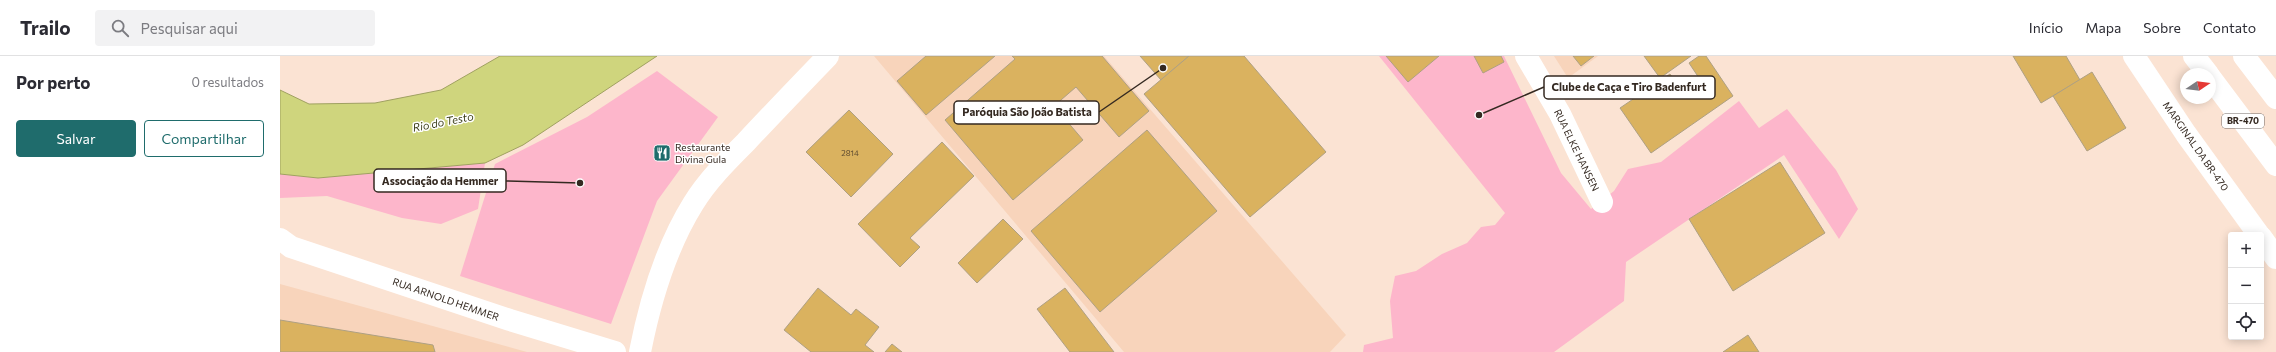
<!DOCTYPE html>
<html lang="pt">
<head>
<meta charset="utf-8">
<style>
  body { margin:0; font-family:Commissioner,sans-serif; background:#f2f2f3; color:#2b2b33 }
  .controls { position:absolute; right:12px; bottom:12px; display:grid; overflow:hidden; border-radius:4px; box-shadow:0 2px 10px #0003 }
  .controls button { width:36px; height:36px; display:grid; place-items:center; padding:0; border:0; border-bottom:1px solid #e1e1e2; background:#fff; color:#2b2b33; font:20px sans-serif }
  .compass { position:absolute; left:1900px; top:12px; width:36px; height:36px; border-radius:50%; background:#fff; box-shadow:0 2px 10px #0003; rotate:77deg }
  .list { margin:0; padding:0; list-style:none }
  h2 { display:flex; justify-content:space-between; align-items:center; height:52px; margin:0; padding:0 16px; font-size:17px }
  h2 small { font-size:13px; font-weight:400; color:#7c7c81 }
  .actions { display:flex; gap:8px; padding:12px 16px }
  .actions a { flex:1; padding:9px 0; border:1px solid #1f6c6c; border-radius:4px; text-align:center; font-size:14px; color:#1f6c6c }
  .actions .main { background:#1f6c6c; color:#fff }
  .icon { flex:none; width:22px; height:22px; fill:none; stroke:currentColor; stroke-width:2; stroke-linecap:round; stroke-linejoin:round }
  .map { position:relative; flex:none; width:1996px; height:296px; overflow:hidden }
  header { display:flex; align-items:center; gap:24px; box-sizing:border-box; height:56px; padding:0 20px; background:#fff; border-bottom:1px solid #e1e1e2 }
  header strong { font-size:19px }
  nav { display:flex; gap:22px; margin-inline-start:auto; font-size:14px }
  .search { width:280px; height:36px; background:#f2f2f3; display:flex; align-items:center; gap:10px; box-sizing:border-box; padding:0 14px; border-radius:4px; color:#7c7c81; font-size:15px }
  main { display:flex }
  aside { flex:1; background:#fff }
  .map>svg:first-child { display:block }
  .built { fill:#f8d4bb }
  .green { fill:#fdb6cb }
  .water { fill:#cfd57d; stroke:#a0a161 }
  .building { fill:#dab25f; stroke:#aea083 }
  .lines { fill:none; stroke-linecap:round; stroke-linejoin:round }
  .minor { stroke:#fff; stroke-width:22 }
  .major { stroke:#fff; stroke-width:22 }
  .highway { stroke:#fff; stroke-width:22 }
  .labels { text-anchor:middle; stroke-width:3; stroke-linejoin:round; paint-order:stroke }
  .number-label { font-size:8px; fill:#5e4b30 }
  .shield { fill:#fff; stroke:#716964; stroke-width:1 }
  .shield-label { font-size:9px; font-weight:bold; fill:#342921 }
  .street-label { font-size:10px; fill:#342921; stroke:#fff }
  .poi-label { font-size:10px; fill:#342921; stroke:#fff; text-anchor:start }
  .water-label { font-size:11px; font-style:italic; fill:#3e401b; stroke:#fff }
  .leader { fill:none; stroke:#342921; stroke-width:1.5 }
  .callout-dot { fill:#342921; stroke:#fff; stroke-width:1.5 }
  .callout { fill:#fff; stroke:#342921; stroke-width:1.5 }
  .callout-label { font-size:11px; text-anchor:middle; font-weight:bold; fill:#342921 }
</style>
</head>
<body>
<header>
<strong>Trailo</strong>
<div class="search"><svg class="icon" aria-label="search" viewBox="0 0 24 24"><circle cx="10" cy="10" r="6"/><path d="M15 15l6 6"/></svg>Pesquisar aqui</div>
<nav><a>Início</a><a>Mapa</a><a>Sobre</a><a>Contato</a></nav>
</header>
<main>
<aside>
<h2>Por perto<small>0 resultados</small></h2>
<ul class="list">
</ul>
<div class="actions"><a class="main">Salvar</a><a>Compartilhar</a></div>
</aside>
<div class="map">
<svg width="1996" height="296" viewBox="0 0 1996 296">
  <rect width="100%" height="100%" fill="#fbe3d3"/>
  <g class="built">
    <polygon points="594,0 824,0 1066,279 1050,296 844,296"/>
    <polygon points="1274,0 1318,0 1288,22"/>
    <polygon points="0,228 247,296 0,296"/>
  </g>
  <g class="green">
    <polygon points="1099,0 1224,0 1281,117 1311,153 1334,135 1348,113 1381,106 1459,45 1479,72 1507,53 1556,114 1578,153 1559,183 1504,99 1346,206 1344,245 1274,296 1083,296 1084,289 1113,282 1110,245 1115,220 1136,215 1162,198 1187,187 1201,171 1215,169 1225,157"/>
    <polygon points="377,15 438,61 377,145 331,268 180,220 215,108 307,61"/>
    <polygon points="205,107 198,153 161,168 122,162 47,140 0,142 0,118 38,122"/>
  </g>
  <polygon class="water" points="220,0 377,0 243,89 205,107 38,122 0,118 0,34 29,48 95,47 161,34"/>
  <g class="building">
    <polygon points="646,0 715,0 646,59 617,25"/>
    <polygon points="732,0 822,0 869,55 839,81 796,31 774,50 803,84 733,144 665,64 735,3"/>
    <polygon points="860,0 909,0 881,24"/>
    <polygon points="909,0 964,0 1046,96 970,161 864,38"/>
    <polygon points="1106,0 1159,0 1128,26"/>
    <polygon points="1194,0 1221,0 1224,6 1203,17"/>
    <polygon points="1293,0 1314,0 1301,10"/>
    <polygon points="1364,0 1411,0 1380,22"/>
    <polygon points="1419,0 1426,0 1453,40 1371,97 1340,52 1390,18 1403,37 1421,25 1409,7"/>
    <polygon points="1733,0 1786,0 1800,24 1761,47"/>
    <polygon points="1812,16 1846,72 1807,95 1773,40"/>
    <polygon points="569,54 613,98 571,141 526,96"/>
    <polygon points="867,74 937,155 820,256 751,175"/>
    <polygon points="662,86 694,120 630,182 640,191 620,211 578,168"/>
    <polygon points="1500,106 1545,177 1453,235 1409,163"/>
    <polygon points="723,163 743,183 697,227 678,207"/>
    <polygon points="538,232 571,259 576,253 599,271 585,289 594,296 531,296 504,274"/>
    <polygon points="785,232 834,296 790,296 757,253"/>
    <polygon points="0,264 153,289 155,296 0,296"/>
    <polygon points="1468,279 1479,296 1443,296"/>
    <polygon points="612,288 622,296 605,296"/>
  </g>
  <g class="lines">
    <g class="minor">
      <polyline points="1246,0 1280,58 1322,146"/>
      <polyline points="0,183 11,191 230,264 335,296"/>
      <path d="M360,296C370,245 385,193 413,148C427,125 447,105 466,86C493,57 520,29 548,0"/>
    </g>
    <g class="major">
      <polyline points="1854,0 1906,78 1979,179"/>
      <polyline points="1981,181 1996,202"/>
    </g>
    <g class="highway">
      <polyline points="1914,0 1928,18"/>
      <polyline points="1964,0 1996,42"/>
      <polyline points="1930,21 1996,109"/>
    </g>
  </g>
  <defs>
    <g id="restaurant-square" transform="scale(0.9)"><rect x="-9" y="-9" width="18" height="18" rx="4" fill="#1f6c6c" stroke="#fff"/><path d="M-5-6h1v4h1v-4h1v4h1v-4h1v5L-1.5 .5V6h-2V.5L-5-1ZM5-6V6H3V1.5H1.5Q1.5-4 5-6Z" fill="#fff"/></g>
  </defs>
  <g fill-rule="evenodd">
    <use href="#restaurant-square" x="382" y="97"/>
  </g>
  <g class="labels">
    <g class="number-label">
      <text x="570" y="100">2814</text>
    </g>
    <rect class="shield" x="1942" y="58" width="42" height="14" rx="3"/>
    <g class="shield-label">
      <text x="1963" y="68">BR-470</text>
    </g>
    <g class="street-label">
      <text transform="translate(1916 90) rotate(55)" y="4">MARGINAL DA BR-470</text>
      <text transform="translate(1297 94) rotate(64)" y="4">RUA ELKE HANSEN</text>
      <text transform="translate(166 243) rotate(19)" y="4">RUA ARNOLD HEMMER</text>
    </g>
    <g class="poi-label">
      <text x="395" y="95">Restaurante<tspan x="395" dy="12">Divina Gula</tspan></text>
    </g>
    <g class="water-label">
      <text transform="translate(163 66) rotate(-11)" y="4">Rio do Testo</text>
    </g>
  </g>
  <path class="leader" d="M1199 59L1264 31M883 12L819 56M300 127L226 125"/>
  <g class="callout-dot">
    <circle cx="1199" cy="59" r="4"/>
    <circle cx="883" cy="12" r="4"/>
    <circle cx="300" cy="127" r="4"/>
  </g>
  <g class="callout">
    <rect x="1264" y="20" width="171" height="23" rx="4"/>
    <rect x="674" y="45" width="145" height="23" rx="4"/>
    <rect x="94" y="113" width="132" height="23" rx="4"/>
  </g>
  <g class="callout-label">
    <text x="1349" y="35">Clube de Caça e Tiro Badenfurt</text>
    <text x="747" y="60">Paróquia São João Batista</text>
    <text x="160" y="129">Associação da Hemmer</text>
  </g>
</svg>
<div class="controls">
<button>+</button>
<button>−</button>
<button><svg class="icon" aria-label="locate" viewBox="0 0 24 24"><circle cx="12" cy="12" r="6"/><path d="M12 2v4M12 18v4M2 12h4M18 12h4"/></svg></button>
</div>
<svg class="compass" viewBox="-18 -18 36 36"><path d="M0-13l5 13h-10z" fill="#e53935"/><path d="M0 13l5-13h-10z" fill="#7c7c81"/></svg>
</div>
</main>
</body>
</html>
